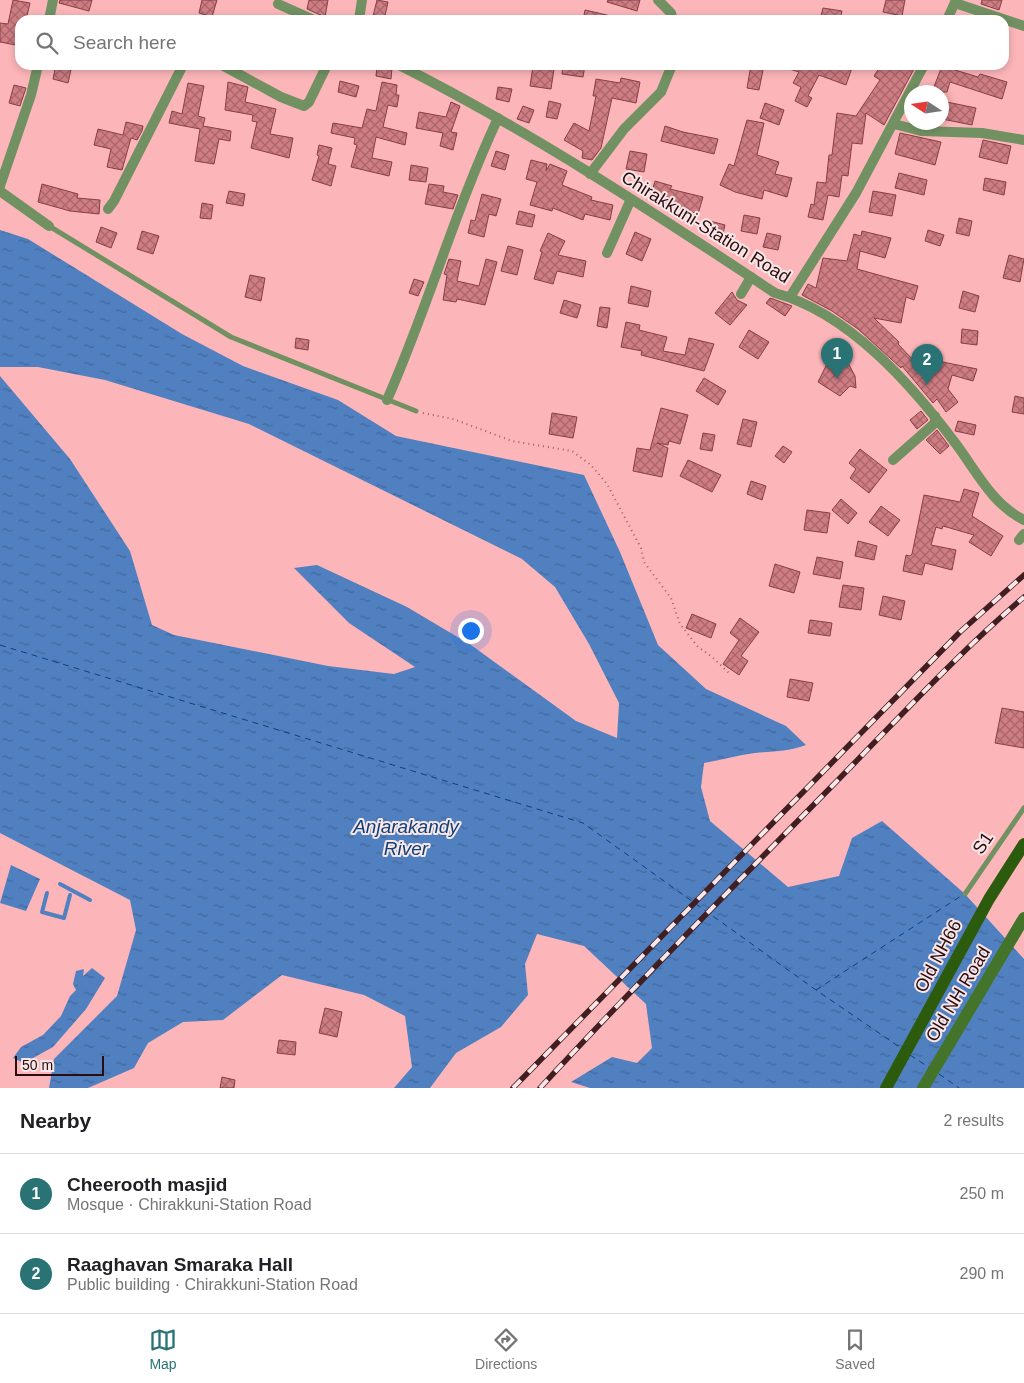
<!DOCTYPE html>
<html lang="en">
<head>
<meta charset="utf-8">
<style>
  body { margin:0; font-family:Arial,sans-serif; background:#f2f2f2; color:#202124 }
  .compass { position:absolute; left:904px; top:85px; width:45px; height:45px; border-radius:50%; background:#fff; box-shadow:0 2px 8px #0003; rotate:282deg }
  .scale { position:absolute; left:15px; bottom:12px; width:89px; box-sizing:border-box; padding-left:5px; border:2px solid #2b0d10; border-top:0; font-size:14px; line-height:18px; white-space:nowrap; color:#2b0d10; -webkit-text-stroke:4px #f9e7e7; paint-order:stroke }
  .you { position:absolute; left:470px; top:630px; width:18px; height:18px; margin:-12px; border:4px solid #fff; border-radius:50%; background:#1a73e8; box-shadow:0 0 0 8px #1a73e833 }
  .badge { display:grid; place-items:center; width:32px; height:32px; border-radius:50%; background:#297374; color:#fff; font-size:16px; font-weight:700 }
  .pin { position:absolute; translate:-50% -41px; filter:drop-shadow(0 1px 2px #0008) }
  .pin::after { content:''; position:absolute; top:26px; width:18px; height:15px; background:inherit; clip-path:polygon(0 0,100% 0,50% 100%) }
  .list { margin:0; padding:0; list-style:none }
  h2 { display:flex; justify-content:space-between; align-items:center; height:65px; margin:0; padding:0 20px; font-size:21px }
  h2 small { font-size:16px; font-weight:400; color:#757577 }
  .list li { display:grid; grid-template-columns:32px 1fr auto; gap:15px; align-items:center; box-sizing:border-box; height:80px; padding:0 20px; border-top:1px solid #e0e0e0 }
  .list b { display:block; font-size:19px; white-space:nowrap }
  .list p { margin:0; font-size:16px; white-space:nowrap; color:#757577 }
  .list em { font-size:16px; font-style:normal; color:#757577 }
  .icon { flex:none; width:28px; height:28px; fill:none; stroke:currentColor; stroke-width:2; stroke-linecap:round; stroke-linejoin:round }
  .map { position:relative; flex:none; width:1024px; height:1088px; overflow:hidden }
  .search { position:absolute; background:#fff; box-shadow:0 2px 8px #0003; left:15px; right:15px; top:15px; height:55px; display:flex; align-items:center; gap:12px; box-sizing:border-box; padding:0 18px; border-radius:15px; color:#757577; font-size:19px }
  .sheet { height:225px; background:#fff }
  nav { display:flex; justify-content:space-around; align-items:center; box-sizing:border-box; height:70px; border-top:1px solid #e0e0e0; background:#fff; font-size:14px; color:#757577 }
  nav a { display:grid; justify-items:center; gap:2px }
  nav .on { color:#297374 }
  .map>svg:first-child { display:block }
  .water { fill:url(#water-ripples) }
  .lines { fill:none; stroke-linecap:round; stroke-linejoin:round }
  .stream { stroke:#5080c0; stroke-width:4 }
  .ferry { stroke:#0e407b; stroke-width:1; stroke-dasharray:6 5; stroke-linecap:butt }
  .building { fill:url(#building-cross-hatch); stroke:#883e45 }
  .path { stroke:#966366; stroke-width:2; stroke-dasharray:1 4; stroke-linecap:butt }
  .lane { stroke:#719162; stroke-width:5 }
  .street { stroke:#719162; stroke-width:10 }
  .secondary { stroke:#44732a; stroke-width:12 }
  .primary { stroke:#2d5b0d; stroke-width:12 }
  .rail-casing { stroke:#401e21; stroke-width:5.5 }
  .rail { stroke:#f9e7e7; stroke-width:4; stroke-dasharray:11; stroke-linecap:butt }
  .labels { text-anchor:middle; stroke-width:4; stroke-linejoin:round; paint-order:stroke }
  .street-label { font-size:18px; fill:#2b0d10; stroke:#f9e7e7 }
  .water-label { font-size:19px; font-style:italic; fill:#0e407b; stroke:#f9e7e7 }
</style>
</head>
<body>
<div class="map">
<svg width="1024" height="1088" viewBox="0 0 1024 1088">
  <defs>
    <pattern id="water-ripples" width="26" height="14" patternUnits="userSpaceOnUse" patternTransform="scale(1.25)"><rect width="26" height="14" fill="#5080c0"/><path d="M2 4q2-2 4 0t4 0M15 11q2-2 4 0t4 0" fill="none" stroke="#43679b"/></pattern>
    <pattern id="building-cross-hatch" width="8" height="8" patternUnits="userSpaceOnUse" patternTransform="scale(1.25)"><rect width="8" height="8" fill="#cf7d83"/><path d="M0 0l8 8M0 8l8-8" fill="none" stroke="#a8656a"/></pattern>
  </defs>
  <rect width="100%" height="100%" fill="#fcb6b9"/>
  <g class="water">
    <path d="M0,230L28,239L182,334L243,366L338,400L396,436L584,475L620,552L658,645L706,689L786,726L806,745C787,752 774,751 755,753C738,755 721,760 704,763L701,787L710,821L788,887L839,876L852,838L882,821L965,894L1024,959V1088H590L571,1082L612,1057L637,1063L652,1048L646,1004L584,946L537,934L525,964L528,995L501,1027L456,1053L430,1088H394L412,1067L405,1016L364,995L282,975L223,1020L183,1022L148,1043L134,1068L88,1088H49L54,1059L117,996L136,930L130,900L0,833V376L70,459L130,551L152,625L174,635L328,666L394,674L415,667L349,623L294,568L317,565L407,607L471,645L576,721L617,738L619,703L589,644L555,587L522,559L249,424L105,380L38,367H0Z"/>
    <polygon points="11,865 40,879 26,911 0,903"/>
    <polygon points="92,968 105,978 86,1009 53,1047 24,1063 13,1058 21,1047 43,1035 61,1016 70,996 76,990 73,984 76,971 84,969 83,976"/>
  </g>
  <g class="lines">
    <g class="stream">
      <polyline points="60,884 90,900"/>
      <polyline points="47,893 42,912 64,918 70,895"/>
    </g>
    <g class="ferry">
      <polyline points="0,645 583,823 816,990 901,1048"/>
      <polyline points="816,990 964,894"/>
      <polyline points="910,1055 930,1068"/>
      <polyline points="939,1074 959,1088"/>
    </g>
  </g>
  <g class="building">
    <polygon points="13,0 30,3 26,20 20,20 16,45 0,42 0,23 8,24"/>
    <polygon points="60,0 92,0 89,11 59,3"/>
    <polygon points="202,0 217,0 212,17 199,13"/>
    <polygon points="309,0 328,0 325,17 307,9"/>
    <polygon points="377,0 388,2 384,20 372,20"/>
    <polygon points="608,0 640,0 637,11 607,2"/>
    <polygon points="886,0 905,0 902,16 883,12"/>
    <polygon points="982,0 1002,0 999,10 981,4"/>
    <polygon points="823,8 842,11 840,20 820,20"/>
    <polygon points="585,10 611,16 611,20 583,20"/>
    <polygon points="56,65 72,65 68,83 53,79"/>
    <polygon points="563,65 585,65 583,77 562,74"/>
    <polygon points="751,65 764,65 759,90 747,88"/>
    <polygon points="783,65 853,65 846,85 819,75 808,96 812,98 807,107 795,101 801,87 793,83 799,72 783,67"/>
    <polygon points="881,65 907,65 914,69 884,125 866,113 862,144 852,143 848,176 842,175 839,197 828,195 823,220 808,217 811,204 814,205 817,182 826,183 829,155 832,155 837,113 856,116 880,80 874,76"/>
    <polygon points="377,66 392,68 391,79 376,76"/>
    <polygon points="533,66 554,69 551,89 530,86"/>
    <polygon points="942,66 978,77 980,74 1007,82 1002,99 950,82 947,92 932,92"/>
    <polygon points="621,78 640,82 636,103 612,98 601,148 592,160 582,158 583,151 564,140 574,123 589,131 596,96 593,96 596,79 620,83"/>
    <polygon points="340,81 359,86 356,97 338,92"/>
    <polygon points="228,82 248,87 245,102 276,109 270,134 293,138 289,158 251,148 257,122 252,121 253,115 225,110"/>
    <polygon points="382,82 397,85 396,95 399,95 397,107 388,105 383,127 407,133 405,145 376,137 372,158 392,162 389,176 351,167 357,145 354,144 355,138 331,133 333,123 362,128 367,109 376,111"/>
    <polygon points="188,83 204,86 198,116 205,118 203,126 231,131 230,141 219,139 214,164 195,161 200,129 169,123 172,111 182,114"/>
    <polygon points="14,85 26,88 20,106 9,103"/>
    <polygon points="498,87 512,89 509,102 496,99"/>
    <polygon points="549,101 561,104 557,119 546,117"/>
    <polygon points="942,101 976,108 972,125 942,119"/>
    <polygon points="451,102 460,106 451,132 457,133 453,150 440,146 443,133 416,128 419,112 446,117"/>
    <polygon points="765,103 784,110 779,125 760,118"/>
    <polygon points="523,106 534,110 529,123 517,119"/>
    <polygon points="747,120 764,123 757,155 779,162 775,174 792,178 787,197 764,190 762,199 735,192 720,185 729,164 734,166"/>
    <polygon points="126,122 143,126 142,131 137,140 131,138 122,170 107,167 111,149 94,145 98,129 123,135"/>
    <polygon points="665,126 683,132 718,139 714,154 661,141"/>
    <polygon points="900,133 941,142 935,165 895,154"/>
    <polygon points="983,140 1011,146 1007,164 979,157"/>
    <polygon points="319,145 332,148 328,164 336,166 331,186 312,180 319,156 317,155"/>
    <polygon points="496,151 509,155 505,170 491,166"/>
    <polygon points="630,151 647,154 644,172 626,169"/>
    <polygon points="531,160 547,164 546,171 550,164 567,171 562,185 592,197 591,200 613,205 610,220 585,214 583,220 553,208 552,211 530,205 537,182 526,179"/>
    <polygon points="411,165 428,168 426,182 409,180"/>
    <polygon points="899,173 927,180 924,195 895,188"/>
    <polygon points="985,178 1006,182 1004,195 983,190"/>
    <polygon points="655,181 672,186 670,189 703,197 698,214 650,198"/>
    <polygon points="42,184 78,194 77,198 100,200 99,214 70,211 38,202"/>
    <polygon points="429,184 444,186 443,192 458,195 453,209 425,204"/>
    <polygon points="229,191 245,194 243,206 226,203"/>
    <polygon points="873,191 896,195 892,216 869,212"/>
    <polygon points="482,194 501,199 496,216 489,214 484,237 468,233 471,220 475,221"/>
    <polygon points="202,203 213,205 211,219 200,218"/>
    <polygon points="519,211 535,215 532,227 516,224"/>
    <polygon points="744,215 760,218 757,234 741,231"/>
    <polygon points="959,218 972,221 969,236 956,233"/>
    <polygon points="710,221 725,225 722,238 707,234"/>
    <polygon points="101,227 117,233 111,248 96,242"/>
    <polygon points="928,230 944,235 940,246 925,241"/>
    <polygon points="142,231 159,236 153,254 137,249"/>
    <polygon points="862,231 891,238 885,258 860,251 857,269 918,286 914,300 906,297 901,323 874,318 899,342 898,344 929,377 933,360 977,369 973,381 952,375 948,389 958,402 946,412 937,399 933,403 902,366 901,368 858,329 832,311 802,295 808,284 816,288 823,258 847,261 854,234 861,236"/>
    <polygon points="635,232 651,239 642,261 626,254"/>
    <polygon points="548,233 565,241 558,255 586,261 583,277 557,271 553,284 534,279 542,252 540,251"/>
    <polygon points="767,233 781,236 778,250 763,247"/>
    <polygon points="508,246 523,250 517,275 501,271"/>
    <polygon points="1009,255 1024,259 1020,282 1003,278"/>
    <polygon points="449,259 461,261 457,281 479,286 486,259 497,262 485,305 457,299 456,302 443,300 447,275 444,274"/>
    <polygon points="250,275 265,278 261,301 245,297"/>
    <polygon points="414,279 424,282 418,296 409,293"/>
    <polygon points="631,286 651,291 648,307 628,303"/>
    <polygon points="963,291 979,296 975,312 959,308"/>
    <polygon points="732,292 737,300 747,305 730,325 715,313"/>
    <polygon points="770,298 773,299 792,306 785,316 766,303"/>
    <polygon points="564,300 581,305 577,318 560,313"/>
    <polygon points="600,307 610,308 607,328 597,326"/>
    <polygon points="626,322 640,325 639,330 667,337 663,351 685,355 689,338 714,344 704,371 641,355 642,351 621,347"/>
    <polygon points="962,329 978,331 977,345 961,343"/>
    <polygon points="749,330 769,342 758,359 739,347"/>
    <polygon points="296,338 309,340 308,350 295,348"/>
    <polygon points="840,359 847,361 855,376 856,388 850,386 840,396 818,382 828,362"/>
    <polygon points="704,378 726,391 718,405 696,391"/>
    <polygon points="1015,396 1024,398 1024,414 1012,412"/>
    <polygon points="661,408 688,415 680,444 669,441 668,445 657,443 668,448 662,477 633,471 637,448 650,450"/>
    <polygon points="921,411 928,420 917,429 910,420"/>
    <polygon points="552,413 577,417 573,438 549,434"/>
    <polygon points="743,419 757,422 751,447 737,444"/>
    <polygon points="958,421 976,425 974,435 955,431"/>
    <polygon points="937,430 949,446 940,454 926,440"/>
    <polygon points="703,433 715,435 712,451 700,449"/>
    <polygon points="783,446 792,452 784,463 775,456"/>
    <polygon points="860,449 887,470 869,493 850,478 856,469 849,463"/>
    <polygon points="688,460 721,475 712,492 680,476"/>
    <polygon points="751,481 766,486 762,500 747,494"/>
    <polygon points="964,489 979,493 972,516 1003,536 991,556 969,542 974,535 943,526 942,529 936,527 931,545 956,550 952,570 925,563 922,575 903,571 906,555 910,556 912,554 924,495 960,502"/>
    <polygon points="841,499 857,513 848,524 832,510"/>
    <polygon points="881,506 900,520 888,536 869,522"/>
    <polygon points="807,510 830,513 827,533 804,530"/>
    <polygon points="858,541 877,546 874,560 855,556"/>
    <polygon points="817,557 843,562 840,579 813,574"/>
    <polygon points="775,564 800,572 794,593 769,586"/>
    <polygon points="843,585 864,588 861,610 839,607"/>
    <polygon points="883,596 905,601 901,620 879,615"/>
    <polygon points="692,614 716,624 711,638 686,628"/>
    <polygon points="740,618 759,632 741,656 748,661 739,675 723,664 739,640 730,633"/>
    <polygon points="810,620 832,623 830,636 808,633"/>
    <polygon points="790,679 813,683 809,701 787,697"/>
    <polygon points="1002,708 1024,712 1024,748 995,743"/>
    <polygon points="325,1008 342,1012 337,1037 319,1033"/>
    <polygon points="279,1040 296,1042 295,1055 277,1053"/>
    <polygon points="222,1077 235,1080 234,1088 220,1088"/>
  </g>
  <g class="lines">
    <polyline class="path" points="423,413 453,419 512,441 572,451 591,465 607,484 641,548 644,562 671,598 680,624 698,647 711,656 729,673"/>
    <g class="lane">
      <polyline points="49,226 231,337 416,411"/>
      <polyline points="965,894 1024,808"/>
    </g>
    <g class="street">
      <polyline points="658,0 671,13 673,20"/>
      <polyline points="955,3 1024,26"/>
      <polyline points="278,4 314,20"/>
      <polyline points="49,20 53,0"/>
      <polyline points="359,20 362,0"/>
      <polyline points="947,20 956,0"/>
      <polyline points="222,65 281,97 304,106 309,102 327,65"/>
      <path d="M399,65C530,131 653,212 775,293C849,313 912,385 956,444C977,472 992,504 1024,520"/>
      <polyline points="894,124 921,131 982,133 1024,140"/>
      <polyline points="590,174 624,129 661,92 672,65"/>
      <polyline points="0,186 31,95 38,65"/>
      <polyline points="0,191 49,226"/>
      <polyline points="108,209 114,201 183,65"/>
      <polyline points="607,253 631,199"/>
      <polyline points="741,294 751,277"/>
      <polyline points="790,297 856,193 924,65"/>
      <path d="M387,400C428,307 455,210 498,118"/>
      <polyline points="893,460 935,423 935,416"/>
      <polyline points="1019,540 1024,534"/>
    </g>
    <polyline class="secondary" points="923,1088 1024,918"/>
    <polyline class="primary" points="886,1088 989,899 1024,844"/>
    <g class="rail-casing">
      <g id="rail">
        <polyline points="513,1088 960,632 1024,575"/>
        <path d="M540,1088C636,984 736,884 835,783C897,720 957,654 1024,597"/>
      </g>
    </g>
    <use href="#rail" class="rail"/>
  </g>
  <g class="labels">
    <g class="street-label">
      <text transform="translate(706 227) rotate(32)" y="6">Chirakkuni-Station Road</text>
      <text transform="translate(983 843) rotate(-56)" y="6">S1</text>
      <text transform="translate(938 956) rotate(-62)" y="6">Old NH66</text>
      <text transform="translate(958 994) rotate(-59)" y="6">Old NH Road</text>
    </g>
    <g class="water-label">
      <text x="406" y="833">Anjarakandy<tspan x="406" dy="22">River</tspan></text>
    </g>
  </g>
</svg>
<svg class="compass" viewBox="-18 -18 36 36"><path d="M0-13l5 13h-10z" fill="#e53935"/><path d="M0 13l5-13h-10z" fill="#757577"/></svg>
<div class="scale">50 m</div>
<div class="you"></div>
<div class="pin badge" style="left:837px;top:379px">1</div>
<div class="pin badge" style="left:927px;top:385px">2</div>
<div class="search"><svg class="icon" aria-label="search" viewBox="0 0 24 24"><circle cx="10" cy="10" r="6"/><path d="M15 15l6 6"/></svg>Search here</div>
</div>
<section class="sheet">
<h2>Nearby<small>2 results</small></h2>
<ul class="list">
<li><span class="badge">1</span><div><b>Cheerooth masjid</b><p>Mosque · Chirakkuni-Station Road</p></div><em>250 m</em></li>
<li><span class="badge">2</span><div><b>Raaghavan Smaraka Hall</b><p>Public building · Chirakkuni-Station Road</p></div><em>290 m</em></li>
</ul>
</section>
<nav>
<a class="on"><svg class="icon" aria-label="map" viewBox="0 0 24 24"><path d="M3 6l6-2 6 2 6-2v14l-6 2-6-2-6 2zM9 4v14M15 6v14"/></svg>Map</a>
<a><svg class="icon" aria-label="directions" viewBox="0 0 24 24"><path d="M12 3l9 9-9 9-9-9zM9 14v-3h6M13 9l2 2-2 2"/></svg>Directions</a>
<a><svg class="icon" aria-label="saved" viewBox="0 0 24 24"><path d="M7 4h10v16l-5-4-5 4z"/></svg>Saved</a>
</nav>
</body>
</html>
